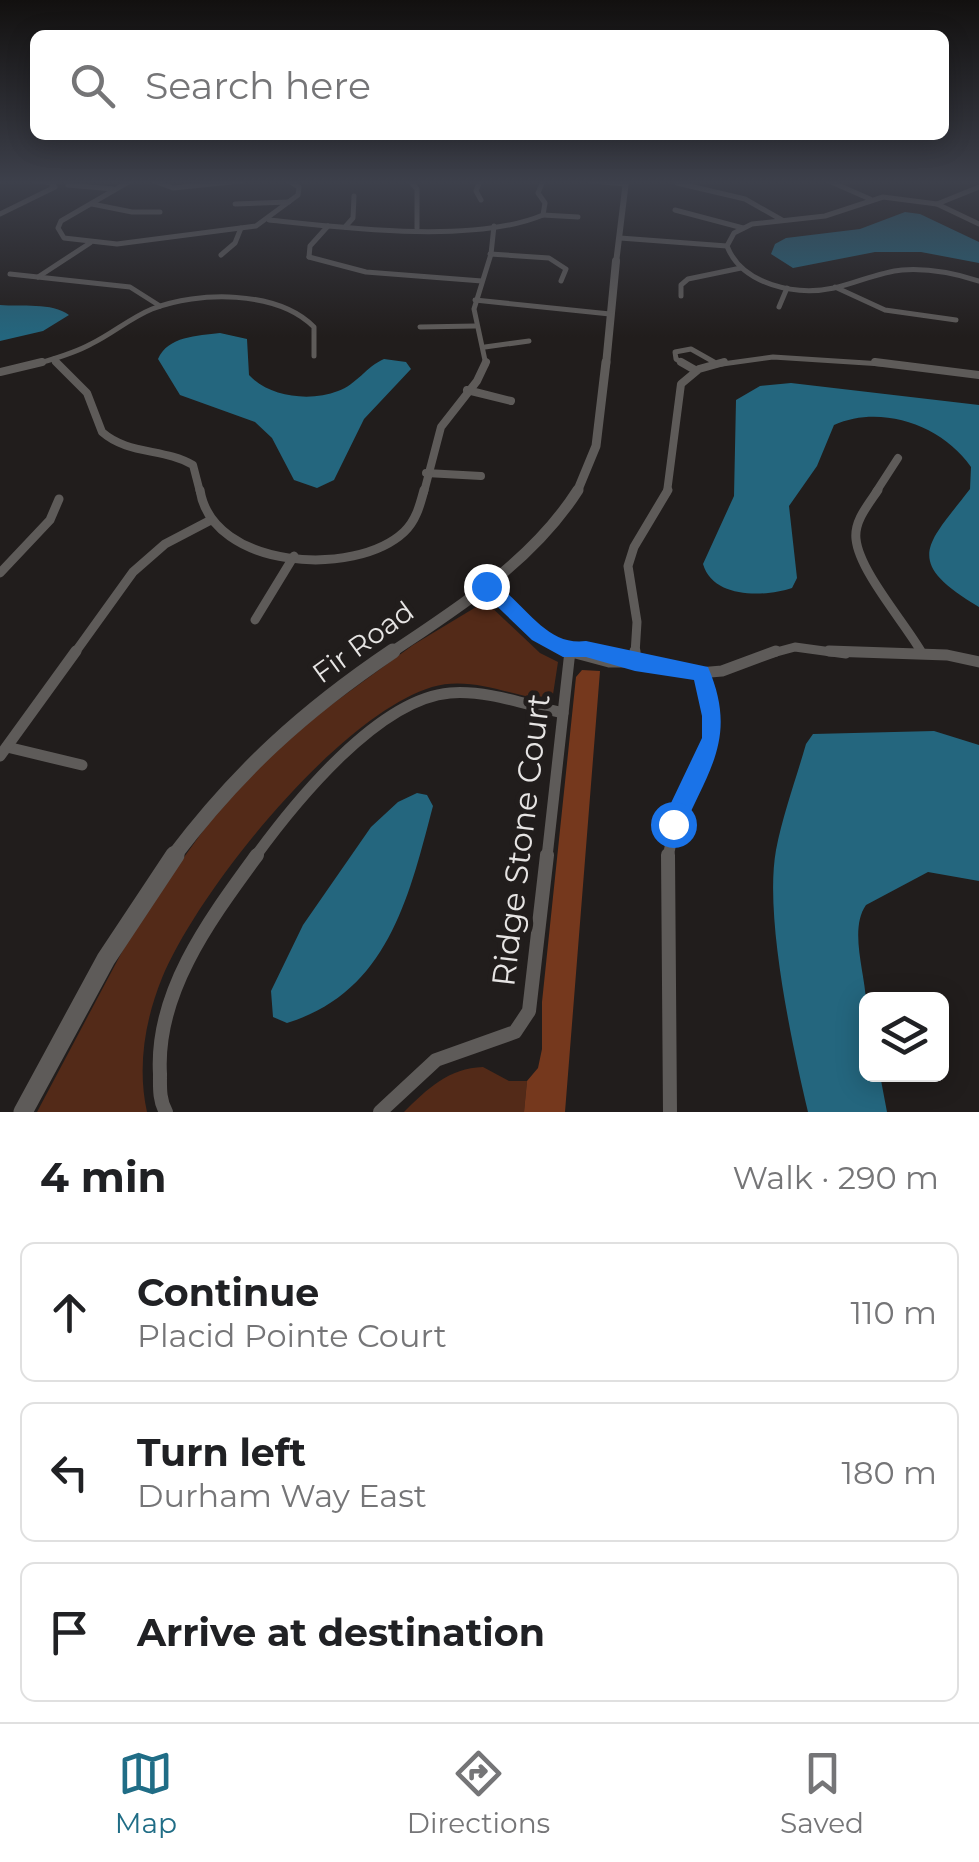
<!DOCTYPE html>
<html lang="en">
<head>
<meta charset="utf-8">
<style>
  body { margin:0; font-family:Montserrat,sans-serif; background:#f2f2f2; color:#202124 }
  .controls { position:absolute; right:30px; bottom:30px; display:grid; overflow:hidden; border-radius:15px; box-shadow:0 5px 25px #0003 }
  .controls button { width:90px; height:90px; display:grid; place-items:center; padding:0; border:0; border-bottom:2px solid #e0e0e0; background:#fff; color:#202124; font:50px sans-serif }
  .stop { position:absolute; width:30px; height:30px; margin:-22px; border:8px solid #1a73e8; border-radius:50%; background:#fff }
  .stop.end { background:#1a73e8; border-color:#fff; box-shadow:0 2px 10px #0008 }
  .list { margin:0; padding:0; list-style:none }
  h2 { display:flex; justify-content:space-between; align-items:center; height:130px; margin:0; padding:0 40px; font-size:42px }
  h2 small { font-size:32px; font-weight:400; color:#757577 }
  .list li { display:grid; grid-template-columns:65px 1fr auto; gap:30px; align-items:center; box-sizing:border-box; height:140px; margin:0 20px 20px; padding:0 20px; border:2px solid #e0e0e0; border-radius:15px }
  .list b { display:block; font-size:38px; white-space:nowrap }
  .list p { margin:0; font-size:32px; white-space:nowrap; color:#757577 }
  .list em { font-size:32px; font-style:normal; color:#757577 }
  .icon { flex:none; width:55px; height:55px; fill:none; stroke:currentColor; stroke-width:2; stroke-linecap:round; stroke-linejoin:round }
  .map { position:relative; flex:none; width:979px; height:1112px; overflow:hidden }
  .search { position:absolute; background:#fff; box-shadow:0 5px 25px #0003; left:30px; right:30px; top:30px; height:110px; display:flex; align-items:center; gap:25px; box-sizing:border-box; padding:0 35px; border-radius:15px; color:#757577; font-size:38px }
  .sheet { height:610px; background:#fff }
  nav { display:flex; justify-content:space-around; align-items:center; box-sizing:border-box; height:140px; border-top:2px solid #e0e0e0; background:#fff; font-size:28px; color:#757577 }
  nav a { display:grid; justify-items:center; gap:5px }
  nav .on { color:#206d86 }
  .map>svg:first-child { display:block }
  .green { fill:#532a18 }
  .forest { fill:#75381d }
  .water { fill:#24667e }
  .lines { fill:none; stroke-linecap:round; stroke-linejoin:round }
  .minor-far4 { stroke:#5e5b59; stroke-width:5 }
  .minor-far3 { stroke:#5e5b59; stroke-width:8 }
  .minor-far2 { stroke:#5e5b59; stroke-width:9 }
  .minor-far1 { stroke:#5e5b59; stroke-width:11 }
  .minor { stroke:#5e5b59; stroke-width:14 }
  .tertiary-far5 { stroke:#5e5b59; stroke-width:6 }
  .tertiary-far4 { stroke:#5e5b59; stroke-width:8 }
  .tertiary-far3 { stroke:#5e5b59; stroke-width:9 }
  .tertiary-far2 { stroke:#5e5b59; stroke-width:11 }
  .tertiary-far1 { stroke:#5e5b59; stroke-width:15 }
  .tertiary { stroke:#5e5b59; stroke-width:19 }
  .route { fill:#1a73e8 }
  .labels { text-anchor:middle; stroke-width:10; stroke-linejoin:round; paint-order:stroke }
  .street-label { font-size:28px; fill:#e6e4e3; stroke:#211d1c }
  .near-street-label { font-size:32px; fill:#e6e4e3; stroke:#211d1c }
</style>
</head>
<body>
<div class="map">
<svg width="979" height="1112" viewBox="0 0 979 1112">
  <rect width="100%" height="100%" fill="#211d1c"/>
  <g class="green">
    <path d="M481,604H488L540,653L558,662L552,701C513,697 472,675 432,687C338,716 199,889 162,978C145,1020 137,1067 147,1112H37L140,918L229,795L301,727L413,645Z"/>
    <path d="M483,1067L509,1081H527L524,1112H404C427,1089 449,1068 483,1067Z"/>
  </g>
  <polygon class="forest" points="582,670 600,671 565,1112 524,1112 527,1081 538,1068 542,1049 542,1002 576,677"/>
  <g class="water">
    <polygon points="905,212 920,214 979,242 979,263 921,252 875,252 793,268 771,254 775,244 786,238 860,229"/>
    <path d="M0,305C21,307 52,302 69,315L43,331L0,341Z"/>
    <path d="M220,333L247,339L249,375C269,397 310,402 338,391C356,385 367,366 384,359L406,362L411,369L364,419L334,480L317,488L294,480L272,438L255,422L180,395L158,359C168,336 197,336 220,333Z"/>
    <path d="M791,383L979,405V607C901,561 928,544 970,489L971,467C942,425 881,404 834,425L817,466L789,506L797,578L792,588C765,597 713,599 703,564L734,496L736,400L760,386Z"/>
    <path d="M934,731L979,745V881L928,872L866,905C849,929 865,973 866,1001C868,1025 866,1050 866,1074L880,1075L887,1112H808C792,1044 764,916 776,850C783,814 796,779 806,744L813,734Z"/>
    <path d="M417,793L427,795L433,806C409,897 388,992 287,1023L273,1017L271,991L303,925L371,827L398,802Z"/>
  </g>
  <g class="lines">
    <g class="minor-far4">
      <polyline points="36,181 54,183 52,186"/>
      <polyline points="130,181 61,221 58,228 64,238 117,244 256,226 298,195 299,187 289,181"/>
      <polyline points="154,181 173,188 241,181"/>
      <polyline points="410,181 417,189 417,228"/>
      <polyline points="480,181 476,191 481,200"/>
      <polyline points="592,181 626,184"/>
      <polyline points="829,181 870,199"/>
      <polyline points="677,183 745,199 782,220"/>
      <polyline points="68,185 113,189"/>
      <polyline points="92,204 132,212 160,212"/>
      <polyline points="235,204 289,202"/>
      <polyline points="937,204 979,187"/>
      <polyline points="675,210 743,228"/>
      <polyline points="0,214 55,187"/>
      <polyline points="543,215 578,217"/>
      <path d="M269,220C344,228 474,244 543,215L545,203L538,193L543,181"/>
      <path d="M979,224L937,204L883,197L825,216L752,224L734,233L727,246C742,285 796,296 834,288C857,283 879,272 902,270C928,268 954,273 979,281"/>
      <polyline points="345,227 353,218 354,196"/>
      <polyline points="620,238 727,246"/>
      <polyline points="490,254 549,258 566,269 561,281"/>
      <polyline points="221,255 235,243 241,228"/>
      <polyline points="309,257 366,272 482,281"/>
      <polyline points="309,257 310,246 328,226"/>
      <polyline points="10,274 130,287 160,306"/>
      <polyline points="38,277 90,243"/>
      <polyline points="835,287 885,310 956,320"/>
      <polyline points="681,296 681,285 688,279 741,268"/>
      <polyline points="475,300 610,314"/>
      <polyline points="779,307 787,288"/>
      <polyline points="420,327 475,326"/>
      <polyline points="485,347 529,341"/>
      <polyline points="54,359 59,365"/>
      <path d="M33,365C53,359 73,354 91,344C112,334 130,318 152,309C198,291 277,290 314,327V356"/>
      <polyline points="486,365 474,309 491,254 494,226"/>
      <polyline points="686,365 676,359 675,352 691,349 714,362"/>
      <polyline points="715,365 773,357 898,365"/>
    </g>
    <g class="minor-far3">
      <path d="M56,362L87,393L102,432C128,455 164,448 193,465L200,492"/>
      <polyline points="681,362 695,370"/>
      <polyline points="875,362 979,375"/>
      <polyline points="0,372 42,362"/>
      <polyline points="467,390 511,401"/>
      <polyline points="426,473 481,476"/>
      <polyline points="424,492 441,427 477,381 486,362"/>
      <polyline points="667,492 681,384 699,369 724,362"/>
      <polyline points="876,492 898,458"/>
    </g>
    <g class="minor-far2">
      <path d="M200,490C212,569 355,578 404,532C416,521 420,505 424,490"/>
      <path d="M878,490C868,505 854,521 856,539C859,571 905,623 922,653"/>
      <polyline points="0,573 50,520 59,499"/>
      <polyline points="486,586 534,630 574,654"/>
      <polyline points="255,620 294,556"/>
      <polyline points="570,651 612,654"/>
      <polyline points="74,654 133,572 165,544 209,521"/>
      <polyline points="635,654 637,622 628,566 634,547 668,490"/>
      <polyline points="769,654 795,647 846,654"/>
      <polyline points="907,654 934,654"/>
    </g>
    <g class="minor-far1">
      <polyline points="568,651 609,662 632,662"/>
      <polyline points="595,651 699,673 722,671 776,651"/>
      <polyline points="829,651 947,655 979,662"/>
      <polyline points="635,662 635,651"/>
      <polyline points="7,747 82,765"/>
      <polyline points="0,756 76,651"/>
      <path d="M255,857C295,802 378,699 450,693C488,690 526,705 563,713"/>
      <polyline points="547,857 570,651"/>
      <polyline points="668,857 679,804 712,739 712,716 702,673"/>
    </g>
    <g class="minor">
      <polyline points="668,855 670,1112"/>
      <path d="M166,1112C159,1100 160,1087 160,1074C155,992 211,918 257,855"/>
      <polyline points="380,1112 436,1060 515,1032 529,1011 547,855"/>
    </g>
    <polyline class="tertiary-far5" points="616,263 626,181"/>
    <polyline class="tertiary-far4" points="606,365 616,261"/>
    <polyline class="tertiary-far3" points="577,492 596,446 606,362"/>
    <path class="tertiary-far2" d="M389,654C459,607 532,562 578,490"/>
    <path class="tertiary-far1" d="M173,857C238,771 304,711 393,651"/>
    <polyline class="tertiary" points="23,1112 106,959 175,855"/>
  </g>
  <linearGradient id="sky" x2="0" y2="1"><stop stop-color="#12100f"/><stop offset="0.54" stop-color="#3d404b"/><stop offset="1" stop-color="#3d404b" stop-opacity="0"/></linearGradient>
  <rect width="979" height="337" fill="url(#sky)"/>
  <path class="route" d="M486,579C522,595 542,647 586,641L708,667C738,737 709,769 681,833L673,836L665,833L661,824L702,738V716L694,680L635,671L586,657H563L532,640L480,590L477,586Z"/>
  <g class="labels">
    <g class="street-label">
      <text transform="translate(363 642) rotate(-36)" y="10">Fir Road</text>
    </g>
    <g class="near-street-label">
      <text transform="translate(521 840) rotate(-83)" y="11">Ridge Stone Court</text>
    </g>
  </g>
</svg>
<div class="controls">
<button><svg class="icon" aria-label="layers" viewBox="0 0 24 24"><path d="M12 4l9 5-9 5-9-5zM3 14l9 5 9-5"/></svg></button>
</div>
<div class="stop" style="left:673px;top:824px"></div>
<div class="stop end" style="left:486px;top:586px"></div>
<div class="search"><svg class="icon" aria-label="search" viewBox="0 0 24 24"><circle cx="10" cy="10" r="6"/><path d="M15 15l6 6"/></svg>Search here</div>
</div>
<section class="sheet">
<h2>4 min<small>Walk · 290 m</small></h2>
<ul class="list">
<li><svg class="icon" aria-label="ahead" viewBox="0 0 24 24"><path d="M12 20V5M6 11l6-6 6 6"/></svg><div><b>Continue</b><p>Placid Pointe Court</p></div><em>110 m</em></li>
<li><svg class="icon" aria-label="left" viewBox="0 0 24 24"><path d="M17 20v-9H6M10 6l-5 5 5 5"/></svg><div><b>Turn left</b><p>Durham Way East</p></div><em>180 m</em></li>
<li><svg class="icon" aria-label="arrive" viewBox="0 0 24 24"><path d="M6 21V4h12l-3 4 3 4H6"/></svg><div><b>Arrive at destination</b></div></li>
</ul>
</section>
<nav>
<a class="on"><svg class="icon" aria-label="map" viewBox="0 0 24 24"><path d="M3 6l6-2 6 2 6-2v14l-6 2-6-2-6 2zM9 4v14M15 6v14"/></svg>Map</a>
<a><svg class="icon" aria-label="directions" viewBox="0 0 24 24"><path d="M12 3l9 9-9 9-9-9zM9 14v-3h6M13 9l2 2-2 2"/></svg>Directions</a>
<a><svg class="icon" aria-label="saved" viewBox="0 0 24 24"><path d="M7 4h10v16l-5-4-5 4z"/></svg>Saved</a>
</nav>
</body>
</html>
